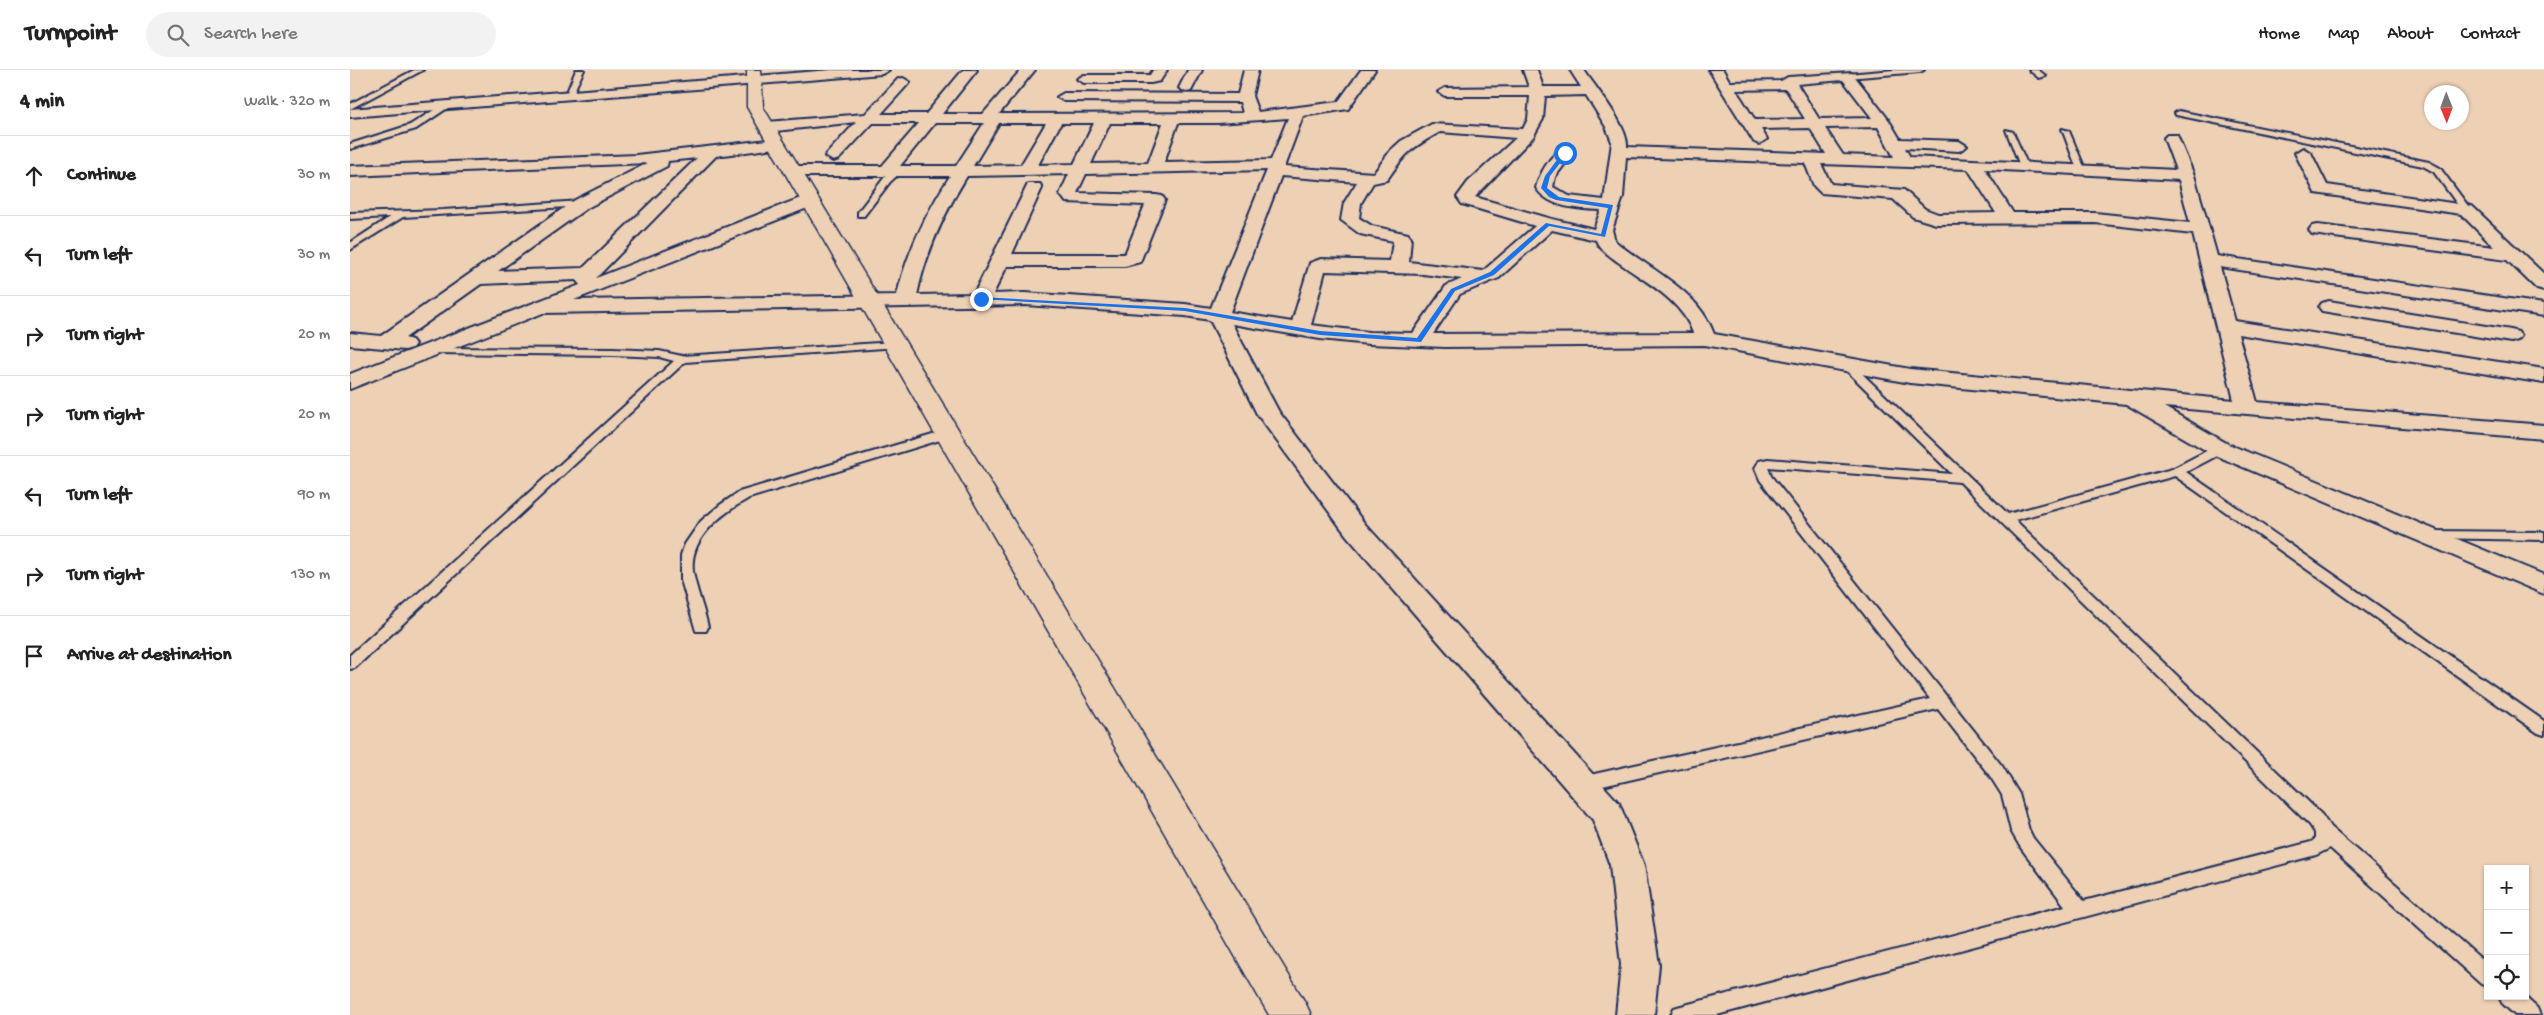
<!DOCTYPE html>
<html lang="en">
<head>
<meta charset="utf-8">
<style>
  body { margin:0; font-family:"Gochi Hand",sans-serif; background:#f2f2f2; color:#222 }
  .controls { position:absolute; right:15px; bottom:15px; display:grid; overflow:hidden; border-radius:0px; box-shadow:0 1px 4px #0004 }
  .controls button { width:45px; height:45px; display:grid; place-items:center; padding:0; border:0; border-bottom:1px solid #e0e0e0; background:#fff; color:#222; font:25px sans-serif }
  .compass { position:absolute; left:2074px; top:15px; width:45px; height:45px; border-radius:50%; background:#fff; box-shadow:0 1px 4px #0004; rotate:179deg }
  .stop { position:absolute; width:15px; height:15px; margin:-11px; border:4px solid #1a73e8; border-radius:50%; background:#fff }
  .stop.end { background:#1a73e8; border-color:#fff; box-shadow:0 1px 5px #0008 }
  .list { margin:0; padding:0; list-style:none }
  h2 { display:flex; justify-content:space-between; align-items:center; height:65px; margin:0; padding:0 20px; font-size:21px }
  h2 small { font-size:16px; font-weight:400; color:#767676 }
  .list li { display:grid; grid-template-columns:32px 1fr auto; gap:15px; align-items:center; box-sizing:border-box; height:80px; padding:0 20px; border-top:1px solid #e0e0e0 }
  .list b { display:block; font-size:19px; white-space:nowrap }
  .list em { font-size:16px; font-style:normal; color:#767676 }
  .icon { flex:none; width:28px; height:28px; fill:none; stroke:currentColor; stroke-width:2; stroke-linecap:round; stroke-linejoin:round }
  .map { position:relative; flex:none; width:2194px; height:945px; overflow:hidden }
  header { display:flex; align-items:center; gap:30px; box-sizing:border-box; height:70px; padding:0 25px; background:#fff; border-bottom:1px solid #e0e0e0 }
  header strong { font-size:24px }
  nav { display:flex; gap:28px; margin-inline-start:auto; font-size:18px }
  .search { width:350px; height:45px; background:#f2f2f2; display:flex; align-items:center; gap:12px; box-sizing:border-box; padding:0 18px; border-radius:28px; color:#767676; font-size:19px }
  main { display:flex }
  aside { flex:1; background:#fff }
  .map>svg:first-child { display:block }
  .lines { fill:none; stroke-linecap:round; stroke-linejoin:round }
  .lane-casing { stroke:#1b2f5e; stroke-width:4 }
  .street-casing { stroke:#1b2f5e; stroke-width:4 }
  .highway-casing { stroke:#1b2f5e; stroke-width:3 }
  .lane { fill:#eed0b4; fill-rule:evenodd }
  .street { fill:#eed0b4; fill-rule:evenodd }
  .highway { fill:#eed0b4; fill-rule:evenodd }
  .route { fill:#1a73e8 }
</style>
</head>
<body>
<header>
<strong>Turnpoint</strong>
<div class="search"><svg class="icon" aria-label="search" viewBox="0 0 24 24"><circle cx="10" cy="10" r="6"/><path d="M15 15l6 6"/></svg>Search here</div>
<nav><a>Home</a><a>Map</a><a>About</a><a>Contact</a></nav>
</header>
<main>
<aside>
<h2>4 min<small>Walk · 320 m</small></h2>
<ul class="list">
<li><svg class="icon" aria-label="ahead" viewBox="0 0 24 24"><path d="M12 20V5M6 11l6-6 6 6"/></svg><div><b>Continue</b></div><em>30 m</em></li>
<li><svg class="icon" aria-label="left" viewBox="0 0 24 24"><path d="M17 20v-9H6M10 6l-5 5 5 5"/></svg><div><b>Turn left</b></div><em>30 m</em></li>
<li><svg class="icon" aria-label="right" viewBox="0 0 24 24"><path d="M7 20v-9h11M14 6l5 5-5 5"/></svg><div><b>Turn right</b></div><em>20 m</em></li>
<li><svg class="icon" aria-label="right" viewBox="0 0 24 24"><path d="M7 20v-9h11M14 6l5 5-5 5"/></svg><div><b>Turn right</b></div><em>20 m</em></li>
<li><svg class="icon" aria-label="left" viewBox="0 0 24 24"><path d="M17 20v-9H6M10 6l-5 5 5 5"/></svg><div><b>Turn left</b></div><em>90 m</em></li>
<li><svg class="icon" aria-label="right" viewBox="0 0 24 24"><path d="M7 20v-9h11M14 6l5 5-5 5"/></svg><div><b>Turn right</b></div><em>130 m</em></li>
<li><svg class="icon" aria-label="arrive" viewBox="0 0 24 24"><path d="M6 21V4h12l-3 4 3 4H6"/></svg><div><b>Arrive at destination</b></div></li>
</ul>
</aside>
<div class="map">
<svg width="2194" height="945" viewBox="0 0 2194 945">
  <rect width="100%" height="100%" fill="#eed0b4"/>
  <filter id="ink" filterUnits="userSpaceOnUse"><feTurbulence type="fractalNoise" baseFrequency=".02" numOctaves="2"/><feDisplacementMap in="SourceGraphic" scale="10" xChannelSelector="R" yChannelSelector="G"/><feConvolveMatrix kernelMatrix="1 2 1 2 8 2 1 2 1" color-interpolation-filters="sRGB"/></filter>
  <g filter="url(#ink)">
    <g class="lines">
      <g class="lane-casing">
        <g id="lane">
          <polygon points="64,0 73,0 0,39 0,34"/>
          <polygon points="226,0 234,0 222,25 215,27"/>
          <polygon points="1544,0 1574,0 1570,2 1497,8 1493,6 1497,4"/>
          <polygon points="1679,0 1688,0 1696,6 1689,8"/>
          <polygon points="95,33 102,35 66,59 0,79 0,74 60,55"/>
          <polygon points="1829,41 2079,92 2090,98 2121,140 2113,142 2084,102 2073,96 1826,45 1825,43"/>
          <polygon points="1712,59 1719,61 1735,99 1734,101 1727,99"/>
          <polygon points="1656,60 1663,62 1678,96 1677,98 1670,96"/>
          <polygon points="545,99 552,101 540,112 514,146 508,146 508,142 534,108"/>
          <polygon points="231,131 236,134 234,136 53,147 0,180 0,173 40,147 0,149 0,143 93,140"/>
          <polygon points="544,272 548,273 548,277 335,292 5,598 0,599 0,585 324,291 309,287 263,285 83,283 79,282 79,278 263,279 309,281 332,286"/>
          <path d="M1498,293L1502,294L1658,444L1822,399L1866,376H1874L1876,379L1874,382L1836,402L2194,651V665L2188,663L1825,406L1665,450L1972,745L1980,757L2138,895V917L2131,914L1980,778L1966,785L1367,945H1321L1324,938L1331,936L1715,836L1671,778L1661,761L1652,725L1640,706L1588,639L1231,721L1225,719L1222,714L1225,709L1231,707L1580,629L1410,410L1405,398L1409,391L1418,389L1602,404L1494,298L1492,296ZM1418,397L1610,412L1960,755L1965,763V769L1961,772L1734,831L1683,768L1679,760L1669,724L1652,696L1421,406Z"/>
          <path d="M596,360L600,361L602,364L600,367L399,428C373,443 339,467 343,501C346,520 354,538 358,557L356,561H346L331,510V485L335,474L351,451L370,435L389,422Z"/>
          <polygon points="2080,461 2194,462 2194,470 2075,468 2073,465 2075,462"/>
          <polygon points="2149,926 2174,926 2187,938 2190,945 2165,945 2152,933"/>
        </g>
      </g>
      <g class="street-casing">
        <g id="street">
          <polygon points="481,0 539,0 532,4 0,47 0,39"/>
          <path d="M613,0H627L592,44H633L671,0H685L649,44L893,43L890,32L714,31L707,27L714,23L888,24L894,0H908L902,26L908,42L988,32L1011,0H1025L998,39L953,46L934,97L1024,103L1041,80L1051,71L1082,54L1173,59L1178,49L1180,26H1095L1088,22L1095,18L1179,17L1173,0H1187L1193,17H1231L1220,0H1234C1245,17 1279,57 1277,77L1476,84L1460,58L1411,59L1417,69L1409,74L1404,72L1359,0H1373L1380,12L1431,11L1438,7L1502,3L1538,49L1550,69L1609,71L1617,76L1609,81L1555,78L1560,87L1826,100L1814,68L1817,65H1827L1844,105L1867,186L2194,234V246L1870,197L1885,251L2194,299V313L1888,264L1907,332L2194,355V369L1814,337L1878,374L2194,505V524L1862,384L1776,334L1560,313L1355,275L1095,277L1019,274L970,269L882,254L929,342L1015,454L1269,733L1294,795L1309,895L1304,945H1266L1271,895L1260,795L1243,750L997,466L907,344L860,250L835,246L675,235L193,243L0,319V304L230,215L226,210L131,214L55,268L62,270L65,274L62,278L55,280L0,275V263L31,266L225,130L298,93L0,106V96L286,85L426,69L432,71L434,74L432,77L366,86L246,208L453,127H465L468,131L465,135L224,230L547,225C557,182 576,143 600,106H442L434,101L442,96H532L569,53H523L489,89L483,91L475,86L506,52L417,62L409,57L417,52L515,44L548,9L553,8L560,12L531,44H576ZM1493,10L1522,48L1469,49L1447,14ZM1436,19L1455,49L1405,50L1386,20ZM1236,25L1256,57L1262,72L1254,130L1219,126L1203,117L1205,107L1223,83L1215,78C1201,82 1189,105 1186,118C1199,138 1229,139 1251,140L1244,159L1202,149L1125,127L1183,67L1193,49L1195,26ZM938,48L921,90L814,92L828,53H868ZM585,53H634L606,96H550ZM649,53H696L671,95L623,96ZM711,53H744L724,94L688,95ZM760,53H813L798,93L741,94ZM1528,57L1544,87L1493,85L1475,58ZM1090,62L1166,68L1118,112L1107,127L1112,134L1185,156L1133,201L1059,192L1061,168L1058,164L1022,156L1009,148L1011,133L1023,113L1037,110C1056,82 1060,79 1090,62ZM1276,87L1455,93L1464,116L1471,123L1543,129L1563,147L1586,154L1745,153L1843,164L1884,330L1560,299L1364,264C1348,219 1299,200 1265,171L1262,160L1273,127ZM347,88L233,198L148,201L237,138L317,96L318,91ZM1471,94L1618,99L1646,143L1588,144L1575,139L1554,120L1481,114ZM1635,99L1829,110L1840,153L1745,143H1663ZM917,100L861,238L835,234L675,223L643,224L657,196H775L790,192L815,130L812,126L806,125L727,123L736,104ZM719,104L710,124L716,132L795,135L775,184H662L692,118L690,114H678L676,118L624,224L567,225C576,182 594,143 617,106ZM931,106L1007,112L994,133L991,150L1010,164L1043,171L1040,191L971,189L960,193L942,252L880,242ZM1202,160L1246,170C1249,179 1260,186 1268,192C1294,211 1332,230 1343,263L1083,264L1110,224L1149,208ZM975,201L1073,204L1112,209L1096,216L1063,263L1019,262L961,255Z"/>
          <polygon points="803,0 817,0 810,11 801,13 734,13 727,9 734,5 800,5"/>
          <polygon points="838,0 852,0 841,21 836,22 829,18"/>
          <polygon points="1953,78 1961,83 1977,115 2122,136 2194,204 2194,221 2187,219 2157,190 1962,164 1959,160 1962,156 1968,155 2144,177 2111,144 1965,123 1945,83"/>
          <polygon points="1979,231 2161,260 2168,262 2171,266 2168,270 2161,272 1972,241 1969,237 1972,233"/>
        </g>
      </g>
      <g class="highway-casing">
        <polygon id="highway" points="397,0 411,0 413,37 955,932 961,945 919,945 397,37"/>
      </g>
      <use href="#lane" class="lane"/>
      <use href="#street" class="street"/>
      <use href="#highway" class="highway"/>
    </g>
  </g>
  <polygon class="route" points="1213,82 1218,83 1200,106 1197,118 1209,127 1263,135 1255,167 1199,156 1144,205 1105,221 1071,272 970,265 835,241 628,229 631,227 835,238 970,261 1067,268 1101,219 1140,202 1196,153 1251,164 1258,138 1206,130 1199,127 1191,118 1195,106"/>
</svg>
<div class="controls">
<button>+</button>
<button>−</button>
<button><svg class="icon" aria-label="locate" viewBox="0 0 24 24"><circle cx="12" cy="12" r="6"/><path d="M12 2v4M12 18v4M2 12h4M18 12h4"/></svg></button>
</div>
<svg class="compass" viewBox="-18 -18 36 36"><path d="M0-13l5 13h-10z" fill="#e53935"/><path d="M0 13l5-13h-10z" fill="#767676"/></svg>
<div class="stop" style="left:1215px;top:83px"></div>
<div class="stop end" style="left:631px;top:229px"></div>
</div>
</main>
</body>
</html>
